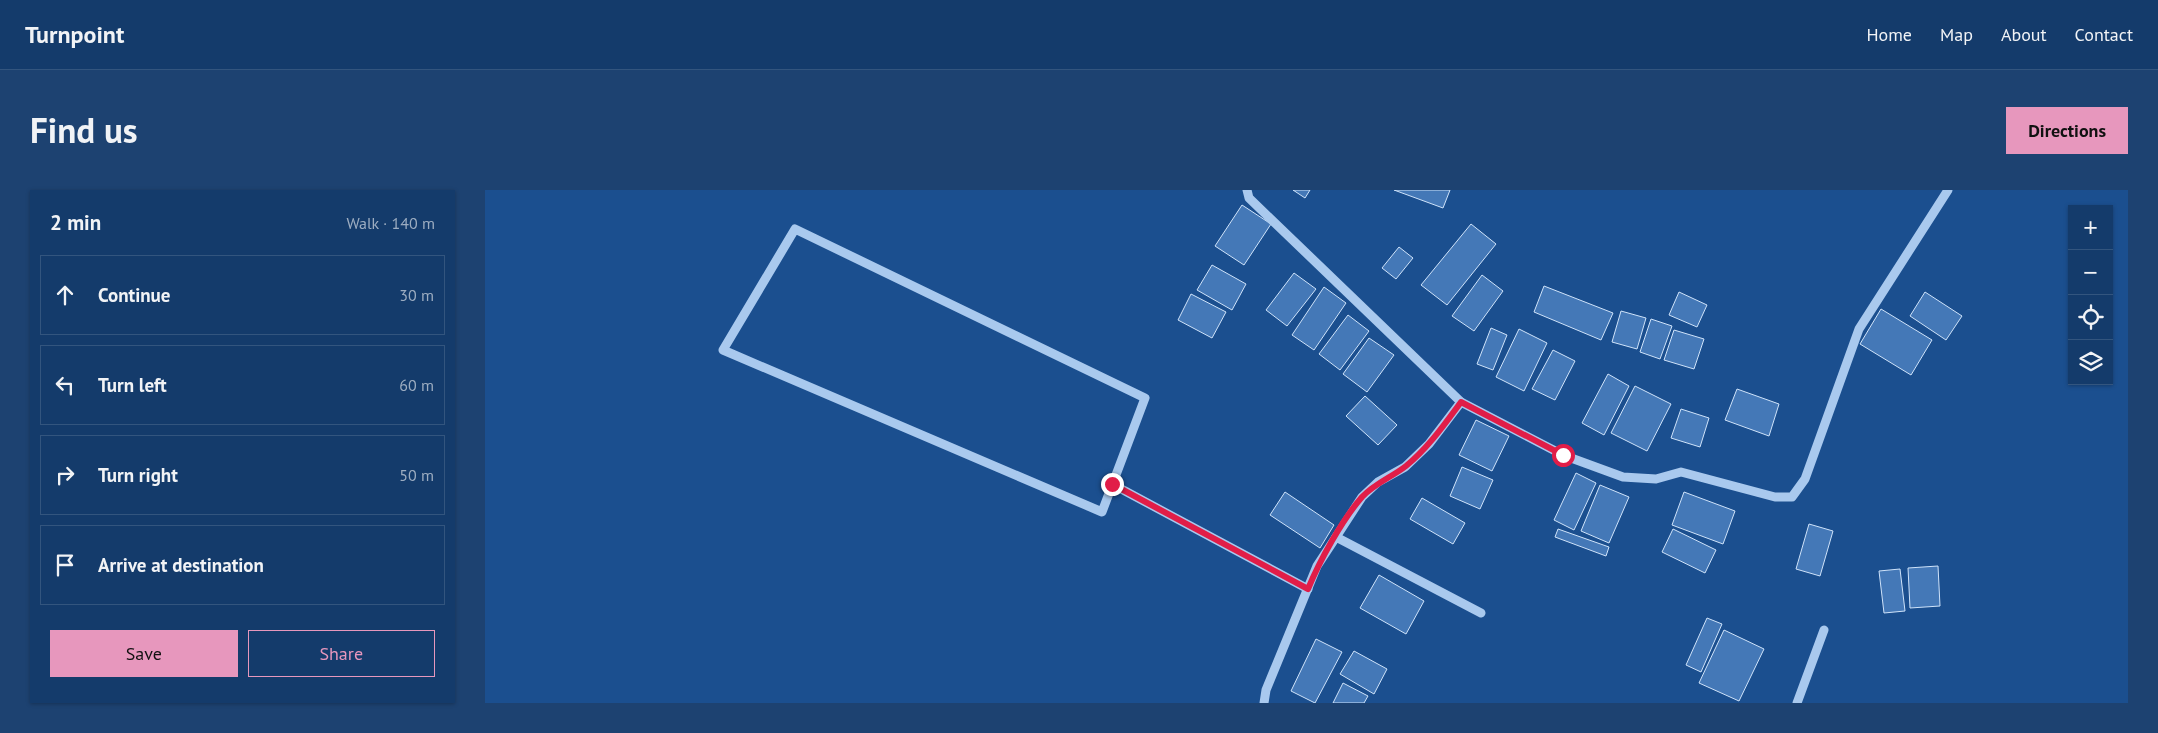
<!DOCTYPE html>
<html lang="en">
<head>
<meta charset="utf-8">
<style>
  body { margin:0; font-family:"PT Sans",sans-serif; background:#1d4271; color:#f1f3f6 }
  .controls { position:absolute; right:15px; top:15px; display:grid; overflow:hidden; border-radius:0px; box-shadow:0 1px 4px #0004 }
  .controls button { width:45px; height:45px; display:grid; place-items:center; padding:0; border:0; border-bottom:1px solid #33557e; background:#143b6b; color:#f1f3f6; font:25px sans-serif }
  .stop { position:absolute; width:15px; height:15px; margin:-11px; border:4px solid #e11d48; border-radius:50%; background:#fff }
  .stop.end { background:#e11d48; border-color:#fff; box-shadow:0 1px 5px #0008 }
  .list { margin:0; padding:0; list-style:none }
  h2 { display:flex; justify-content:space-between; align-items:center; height:65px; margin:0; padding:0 20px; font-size:21px }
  h2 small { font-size:16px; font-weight:400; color:#9dadc1 }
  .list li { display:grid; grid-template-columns:32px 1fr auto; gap:15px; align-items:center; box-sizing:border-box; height:80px; margin:0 10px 10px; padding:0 10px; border:1px solid #33557e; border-radius:0px }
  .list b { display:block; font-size:19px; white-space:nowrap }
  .list em { font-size:16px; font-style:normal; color:#9dadc1 }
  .actions { display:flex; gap:10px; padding:15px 20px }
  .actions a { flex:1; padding:11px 0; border:1px solid #e797bd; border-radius:0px; text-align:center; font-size:18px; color:#e797bd }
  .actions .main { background:#e797bd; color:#111 }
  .icon { flex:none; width:28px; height:28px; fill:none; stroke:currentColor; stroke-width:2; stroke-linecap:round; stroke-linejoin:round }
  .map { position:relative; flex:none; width:1643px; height:513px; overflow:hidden; border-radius:0px }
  header { display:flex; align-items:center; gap:30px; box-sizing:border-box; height:70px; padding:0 25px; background:#143b6b; border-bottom:1px solid #33557e }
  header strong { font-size:24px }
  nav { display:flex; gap:28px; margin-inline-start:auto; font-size:18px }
  .intro { display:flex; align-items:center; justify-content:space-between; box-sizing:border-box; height:120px; padding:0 30px }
  h1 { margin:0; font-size:35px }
  .button { padding:12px 22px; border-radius:0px; background:#e797bd; color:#111; font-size:18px; font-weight:700 }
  main { display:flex; gap:30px; padding:0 30px }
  aside { flex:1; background:#143b6b; border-radius:0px; box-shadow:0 1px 4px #0004 }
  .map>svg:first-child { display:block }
  .building { fill:#4478b7; stroke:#cfe3fa }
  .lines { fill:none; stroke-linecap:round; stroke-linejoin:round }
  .minor { stroke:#a9c9ee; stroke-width:9 }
  .route { stroke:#e11d48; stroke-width:6 }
</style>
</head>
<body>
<header>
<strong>Turnpoint</strong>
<nav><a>Home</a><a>Map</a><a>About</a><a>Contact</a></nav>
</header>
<div class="intro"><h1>Find us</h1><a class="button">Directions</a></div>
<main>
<aside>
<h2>2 min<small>Walk · 140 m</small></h2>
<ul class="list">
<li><svg class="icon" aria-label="ahead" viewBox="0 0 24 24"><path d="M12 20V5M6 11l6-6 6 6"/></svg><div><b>Continue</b></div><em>30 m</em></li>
<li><svg class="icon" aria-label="left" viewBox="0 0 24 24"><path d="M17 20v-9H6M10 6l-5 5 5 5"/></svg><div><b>Turn left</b></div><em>60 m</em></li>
<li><svg class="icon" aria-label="right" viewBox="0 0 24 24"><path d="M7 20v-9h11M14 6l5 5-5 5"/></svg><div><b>Turn right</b></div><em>50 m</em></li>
<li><svg class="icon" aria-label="arrive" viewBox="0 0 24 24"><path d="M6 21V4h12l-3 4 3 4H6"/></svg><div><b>Arrive at destination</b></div></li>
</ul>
<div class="actions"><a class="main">Save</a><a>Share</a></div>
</aside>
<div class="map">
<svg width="1643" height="513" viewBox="0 0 1643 513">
  <rect width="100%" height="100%" fill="#1b4f8f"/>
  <g class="building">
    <polygon points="808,0 825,0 820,8"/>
    <polygon points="909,0 965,0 958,18"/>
    <polygon points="757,15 786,34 759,75 730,56"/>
    <polygon points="986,34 1011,54 962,115 936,95"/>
    <polygon points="914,57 928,68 911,89 897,78"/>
    <polygon points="727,75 761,94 747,120 712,100"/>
    <polygon points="809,83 831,99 802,136 781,120"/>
    <polygon points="997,85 1018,101 989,141 967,126"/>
    <polygon points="1059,96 1128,123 1116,150 1049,122"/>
    <polygon points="839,97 861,113 829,160 807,145"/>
    <polygon points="1194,102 1222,115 1212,137 1184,125"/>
    <polygon points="1440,102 1477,126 1461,150 1425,126"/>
    <polygon points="706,104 741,122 727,148 693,130"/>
    <polygon points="1396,119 1447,150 1426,185 1375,154"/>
    <polygon points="1136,121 1161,128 1152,159 1127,152"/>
    <polygon points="863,125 884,141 855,180 834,164"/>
    <polygon points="1166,129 1187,136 1175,169 1155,162"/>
    <polygon points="1006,138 1022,145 1008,180 992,174"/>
    <polygon points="1034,139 1062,153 1039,201 1011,187"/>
    <polygon points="1189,140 1219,149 1209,179 1179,170"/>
    <polygon points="884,148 909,165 882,202 858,184"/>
    <polygon points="1068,160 1090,171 1070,210 1047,199"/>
    <polygon points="1123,184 1144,196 1119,245 1097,233"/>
    <polygon points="1150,196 1186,214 1162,261 1126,243"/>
    <polygon points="1252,199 1294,214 1284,246 1240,230"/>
    <polygon points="880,206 912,235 893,255 861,226"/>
    <polygon points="1196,219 1224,228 1215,257 1186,248"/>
    <polygon points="991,230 1024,246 1007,281 974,265"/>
    <polygon points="977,277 1008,290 995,319 965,306"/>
    <polygon points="1091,283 1111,293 1089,340 1069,330"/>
    <polygon points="1115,295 1144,307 1124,353 1096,341"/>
    <polygon points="800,302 849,335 835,358 785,325"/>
    <polygon points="1199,302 1250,321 1238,354 1187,335"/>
    <polygon points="937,308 980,333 968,354 925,329"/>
    <polygon points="1324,334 1348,341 1335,386 1311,379"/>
    <polygon points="1073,339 1124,357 1121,366 1070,347"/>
    <polygon points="1188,339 1231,360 1220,383 1177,362"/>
    <polygon points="1453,376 1455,416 1425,418 1423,378"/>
    <polygon points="1415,379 1420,421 1399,423 1394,381"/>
    <polygon points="894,385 939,411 921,444 875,418"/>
    <polygon points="1222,428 1237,434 1216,482 1201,475"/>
    <polygon points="1239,440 1279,459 1254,511 1214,493"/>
    <polygon points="831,449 857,462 830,513 806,501"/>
    <polygon points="869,461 902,479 889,504 855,484"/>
    <polygon points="858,493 883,506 879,513 848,513"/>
  </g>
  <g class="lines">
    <g class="minor">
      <polyline points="762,0 764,8 976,212 1078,265 1138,287 1171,289 1196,282 1290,307 1307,307 1320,289 1374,139 1463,0"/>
      <polygon points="310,39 660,208 617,322 238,160"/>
      <polyline points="627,294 823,399"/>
      <polyline points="851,347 877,307 893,292 920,277 944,254 976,212"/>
      <polyline points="779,513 781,500 832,376 851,347 996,423"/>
      <polyline points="1312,513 1339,440"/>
    </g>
  </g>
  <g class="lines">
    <path class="route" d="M627,294L823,399C835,370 857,330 877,307C890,293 907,287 921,276C943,258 959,235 976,212L1078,265"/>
  </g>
</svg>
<div class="controls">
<button>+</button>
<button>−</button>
<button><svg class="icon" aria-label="locate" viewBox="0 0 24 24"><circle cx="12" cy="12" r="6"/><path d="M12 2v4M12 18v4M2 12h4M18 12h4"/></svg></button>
<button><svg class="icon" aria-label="layers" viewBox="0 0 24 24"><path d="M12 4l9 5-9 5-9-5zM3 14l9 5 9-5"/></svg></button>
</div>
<div class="stop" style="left:1078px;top:265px"></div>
<div class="stop end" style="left:627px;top:294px"></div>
</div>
</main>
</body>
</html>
